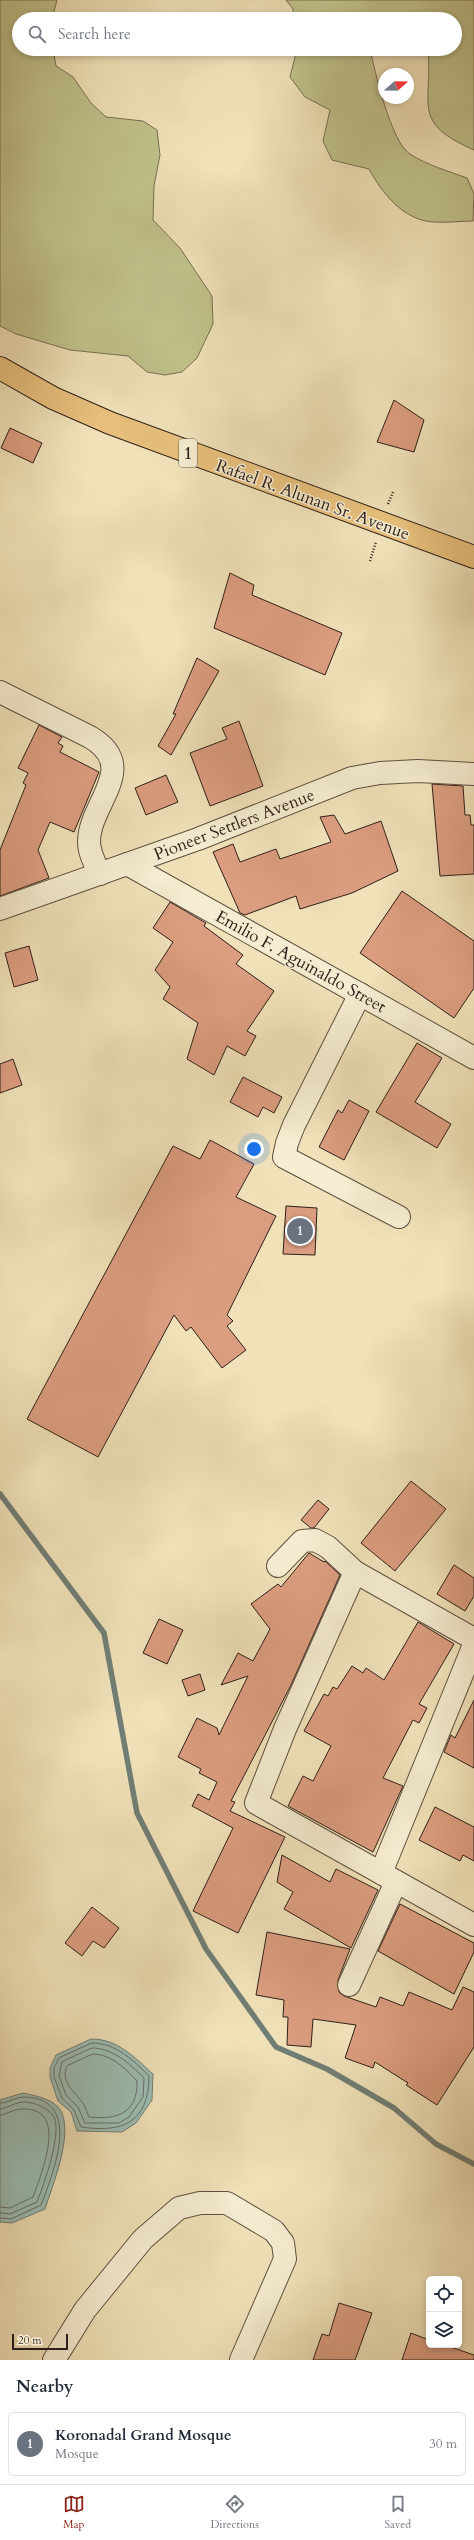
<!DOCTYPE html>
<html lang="en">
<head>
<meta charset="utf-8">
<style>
  body { margin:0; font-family:Cardo,serif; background:#f6f6f7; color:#1f2937 }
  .controls { position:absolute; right:12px; bottom:12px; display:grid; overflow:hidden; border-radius:6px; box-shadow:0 2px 6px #0003 }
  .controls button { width:36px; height:36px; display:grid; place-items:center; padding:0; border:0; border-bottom:1px solid #e0e1e3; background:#fff; color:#1f2937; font:20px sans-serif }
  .compass { position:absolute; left:378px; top:68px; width:36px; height:36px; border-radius:50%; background:#fff; box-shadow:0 2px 6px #0003; rotate:70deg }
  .scale { position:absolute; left:12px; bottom:10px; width:56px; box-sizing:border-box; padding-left:4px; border:2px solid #2f1f19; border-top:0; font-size:11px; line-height:14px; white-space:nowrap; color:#2f1f19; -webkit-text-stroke:3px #f5ecd1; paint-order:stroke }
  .you { position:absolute; left:254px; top:1149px; width:14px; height:14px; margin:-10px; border:3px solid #fff; border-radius:50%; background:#1a73e8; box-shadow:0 0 0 6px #1a73e833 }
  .badge { display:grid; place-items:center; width:26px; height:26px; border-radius:50%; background:#8f2418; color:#fff; font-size:13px; font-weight:700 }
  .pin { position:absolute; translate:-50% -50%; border:2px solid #fff; box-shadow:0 1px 4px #0006 }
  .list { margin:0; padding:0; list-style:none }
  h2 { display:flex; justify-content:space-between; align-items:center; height:52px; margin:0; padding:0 16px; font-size:17px }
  h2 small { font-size:13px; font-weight:400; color:#747a83 }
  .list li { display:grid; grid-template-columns:26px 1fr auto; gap:12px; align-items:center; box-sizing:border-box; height:64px; margin:0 8px 8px; padding:0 8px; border:1px solid #e0e1e3; border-radius:6px }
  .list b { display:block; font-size:15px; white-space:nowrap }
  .list p { margin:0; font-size:13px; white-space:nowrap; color:#747a83 }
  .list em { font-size:13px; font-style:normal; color:#747a83 }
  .icon { flex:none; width:22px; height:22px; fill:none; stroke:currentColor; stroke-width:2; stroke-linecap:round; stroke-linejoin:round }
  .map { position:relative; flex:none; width:474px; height:2360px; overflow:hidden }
  .search { position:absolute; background:#fff; box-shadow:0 2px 6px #0003; left:12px; right:12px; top:12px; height:44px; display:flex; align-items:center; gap:10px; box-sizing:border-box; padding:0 14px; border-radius:22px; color:#747a83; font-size:15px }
  .sheet { height:124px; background:#fff }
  nav { display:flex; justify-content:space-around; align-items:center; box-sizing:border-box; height:56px; border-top:1px solid #e0e1e3; background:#fff; font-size:11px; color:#747a83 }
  nav a { display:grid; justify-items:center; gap:2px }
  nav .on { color:#8f2418 }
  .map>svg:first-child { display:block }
  .green { fill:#c0c18a; stroke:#787052 }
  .water { fill:#9bbdb3; stroke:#707e75 }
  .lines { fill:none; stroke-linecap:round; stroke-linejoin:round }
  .shore { stroke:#656e66; stroke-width:1 }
  .stream { stroke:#707e75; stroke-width:5.5 }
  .building { fill:#db9d7f; stroke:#2f1f19 }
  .minor-casing { stroke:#5f5041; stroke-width:24 }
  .highway-casing { stroke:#2f1f19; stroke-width:24 }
  .path { stroke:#2f1f19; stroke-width:2.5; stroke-dasharray:1 2; stroke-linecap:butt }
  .minor { stroke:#f5ecd1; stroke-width:22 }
  .highway { stroke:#e8c07c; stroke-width:22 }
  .labels { text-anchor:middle; stroke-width:3; stroke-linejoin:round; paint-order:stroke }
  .shield { fill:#f5ecd1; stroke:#6a5c50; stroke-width:1 }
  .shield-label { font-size:16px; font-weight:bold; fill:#2f1f19 }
  .street-label { font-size:17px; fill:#2f1f19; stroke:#f5ecd1 }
</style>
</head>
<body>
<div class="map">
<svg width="474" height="2360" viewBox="0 0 474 2360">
  <rect width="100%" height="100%" fill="#f0e1b8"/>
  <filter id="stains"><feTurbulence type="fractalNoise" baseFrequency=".005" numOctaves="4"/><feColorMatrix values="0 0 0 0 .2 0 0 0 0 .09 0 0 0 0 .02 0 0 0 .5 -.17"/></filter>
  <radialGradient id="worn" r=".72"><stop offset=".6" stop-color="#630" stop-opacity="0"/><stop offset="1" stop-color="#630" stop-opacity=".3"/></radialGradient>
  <g class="green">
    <polygon points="0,0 57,0 52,19 19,19 19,49 53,49 56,66 73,77 91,103 106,117 143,121 157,130 160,155 154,186 153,220 180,248 212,296 213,324 197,358 182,372 165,375 147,372 128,356 70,350 16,334 0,326"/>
    <path d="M286,0H474V150C410,122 433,105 428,49H455V19H294L293,9Z"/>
    <path d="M297,49H370C375,72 391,142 410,154C427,165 448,171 467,178L474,194L473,221C460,221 446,223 433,222C403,220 382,193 369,169L332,160L323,141L330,110L305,97L290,77Z"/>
  </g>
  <g class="water">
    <path d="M91,2039C118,2039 134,2057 153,2074L152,2100L136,2123L122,2132L77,2131L71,2112L58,2101L50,2077V2068L56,2055Z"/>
    <path d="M23,2093C36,2096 56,2099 62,2113C72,2138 53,2184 45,2209L12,2223L0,2222V2100Z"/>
  </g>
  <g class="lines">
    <g class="shore">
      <path d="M92,2043C116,2043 133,2060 149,2076C149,2123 122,2133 81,2127L74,2110L62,2098L54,2077V2068L59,2058Z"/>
      <path d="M92,2048C113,2048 130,2064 144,2078L143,2097L129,2117L119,2123H85L78,2107L66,2095L59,2076L62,2062Z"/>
      <path d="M93,2054C111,2054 126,2069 137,2081C138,2113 117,2120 89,2117C87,2113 86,2108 84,2105C77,2093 59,2083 67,2066Z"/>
      <path d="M0,2103C8,2103 16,2097 24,2097C84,2098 53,2173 41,2205L11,2219L0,2218"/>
      <path d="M0,2109C8,2108 16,2102 24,2102C34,2102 49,2108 54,2117C62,2134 44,2184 37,2202L10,2214L0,2213"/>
      <path d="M0,2115C8,2114 16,2108 24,2109C69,2109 41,2174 33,2197L10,2208L0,2207"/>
    </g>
    <polyline class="stream" points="0,1494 104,1633 137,1813 206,1949 276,2047 327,2069 394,2108 436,2144 474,2164"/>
  </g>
  <g class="building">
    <polygon points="394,400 424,420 414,452 377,442"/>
    <polygon points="10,428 42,443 33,463 1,448"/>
    <polygon points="230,573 254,585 252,595 342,633 325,675 214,628"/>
    <polygon points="197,658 219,671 171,755 158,746 176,714 173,714"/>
    <polygon points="239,721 263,786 210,806 190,753 227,739 222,728"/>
    <polygon points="39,725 62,737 58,743 63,746 60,752 99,772 74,832 50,822 38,850 49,878 0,896 0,850 26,785 23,783 28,773 18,768"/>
    <polygon points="166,775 178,802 146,815 135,788"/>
    <polygon points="432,784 463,786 465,815 470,815 471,825 474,825 474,874 440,876"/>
    <polygon points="334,815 345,834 381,821 398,871 352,893 300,909 296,896 245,915 240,913 213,852 233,844 240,862 276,849 280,859 331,842 320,817"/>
    <polygon points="402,891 474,941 474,988 454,1018 360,953"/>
    <polygon points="170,902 206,923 204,926 243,955 236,964 274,991 247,1031 256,1036 245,1056 227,1046 214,1075 187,1059 198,1023 163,999 170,987 155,970 173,942 153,928"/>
    <polygon points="29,946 38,980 14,987 5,953"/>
    <polygon points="417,1043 442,1058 415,1102 451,1124 437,1148 376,1112"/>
    <polygon points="13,1059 22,1085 0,1093 0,1064"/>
    <polygon points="243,1077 282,1097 274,1113 263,1107 258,1117 230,1102"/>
    <polygon points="349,1100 369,1111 344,1160 319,1147 338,1110 342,1113"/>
    <polygon points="210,1140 254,1164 236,1197 276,1216 227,1315 233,1321 227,1326 246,1350 222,1368 191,1327 186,1331 174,1315 98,1457 27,1419 173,1146 200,1159"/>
    <polygon points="286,1206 317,1208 315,1255 283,1254"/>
    <polygon points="411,1481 446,1509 395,1571 361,1543"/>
    <polygon points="318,1500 329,1509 314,1528 311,1528 301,1520"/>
    <polygon points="309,1553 324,1562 325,1561 340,1575 291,1685 231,1801 235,1802 230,1811 285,1837 238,1933 193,1911 233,1828 192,1806 198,1794 209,1800 217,1782 199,1773 201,1769 178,1757 197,1718 217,1728 219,1735 248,1676 221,1685 238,1653 253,1661 270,1629 251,1604 278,1584 281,1587"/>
    <polygon points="454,1565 474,1578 474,1596 465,1611 437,1594"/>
    <polygon points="159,1619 183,1630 167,1664 143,1653"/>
    <polygon points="418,1622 454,1644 419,1704 427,1708 419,1723 413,1720 383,1778 403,1786 373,1852 288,1806 303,1776 313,1781 331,1746 304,1731 324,1694 328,1696 333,1687 337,1689 352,1666 363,1673 366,1668 384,1680"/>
    <polygon points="200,1674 205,1690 188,1696 182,1680"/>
    <polygon points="474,1700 474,1768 444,1752 451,1735 455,1738"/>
    <polygon points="435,1807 474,1827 474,1861 463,1855 460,1861 419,1840"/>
    <polygon points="282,1855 330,1882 336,1869 378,1890 351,1948 284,1909 293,1892 277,1882"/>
    <polygon points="400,1904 474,1943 474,1952 454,1994 378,1951"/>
    <polygon points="92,1907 119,1928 104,1948 93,1941 82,1956 65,1943"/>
    <polygon points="267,1932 350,1949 338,1980 339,1992 344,1996 376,2007 380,1997 403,2006 409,1992 452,2010 463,1987 474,1992 474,2047 437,2105 406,2085 408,2083 375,2062 373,2068 345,2058 356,2025 313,2019 311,2047 287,2045 288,2017 283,2017 284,2000 256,1995"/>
    <polygon points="339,2303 372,2313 355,2360 313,2360 322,2334 329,2336"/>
    <polygon points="411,2333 429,2340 429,2345 445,2345 474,2355 474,2360 402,2360"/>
  </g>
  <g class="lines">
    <g class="minor-casing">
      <g id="minor">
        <path d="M0,692L90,737C141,767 89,803 89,842C89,853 95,864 100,874"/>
        <polyline points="127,864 474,1058"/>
        <polyline points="0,909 198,839 352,778 380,773 418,771 474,774"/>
        <polyline points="360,994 294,1125 287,1143 284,1157 399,1217"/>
        <polyline points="278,1566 302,1541 315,1540 328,1547 355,1572 474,1639"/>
        <polyline points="355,1572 285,1729 256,1803 474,1925"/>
        <polyline points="381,1873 474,1645"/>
        <polyline points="349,1985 396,1882"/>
        <polyline points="54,2360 85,2310 143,2239 179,2208 200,2203 227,2203 274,2231 283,2243 285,2259 241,2360"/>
      </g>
    </g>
    <g class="highway-casing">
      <polyline id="highway" points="0,368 53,398 110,423 474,557"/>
    </g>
    <g class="path">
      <polyline points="388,504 393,492"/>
      <polyline points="370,561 376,542"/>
    </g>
    <use href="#minor" class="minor"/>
    <use href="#highway" class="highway"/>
  </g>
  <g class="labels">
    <rect class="shield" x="179" y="439" width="18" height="28" rx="3"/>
    <g class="shield-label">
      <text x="188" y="459">1</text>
    </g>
    <g class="street-label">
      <text transform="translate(313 499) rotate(20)" y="6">Rafael R. Alunan Sr. Avenue</text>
      <text transform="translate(234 824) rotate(-21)" y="6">Pioneer Settlers Avenue</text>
      <text transform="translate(301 961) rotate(29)" y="6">Emilio F. Aguinaldo Street</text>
    </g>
  </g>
  <rect width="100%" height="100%" filter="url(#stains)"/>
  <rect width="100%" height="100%" fill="url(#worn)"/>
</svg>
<div class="controls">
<button><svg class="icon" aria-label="locate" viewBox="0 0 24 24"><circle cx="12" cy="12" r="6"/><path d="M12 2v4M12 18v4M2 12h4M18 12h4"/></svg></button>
<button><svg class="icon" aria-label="layers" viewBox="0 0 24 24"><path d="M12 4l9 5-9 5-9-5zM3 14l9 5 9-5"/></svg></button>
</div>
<svg class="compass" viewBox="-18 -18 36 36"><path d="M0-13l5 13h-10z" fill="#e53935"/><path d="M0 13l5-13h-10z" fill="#747a83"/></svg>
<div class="scale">20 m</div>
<div class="you"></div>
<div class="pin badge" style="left:300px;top:1231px;background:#6b7280">1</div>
<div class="search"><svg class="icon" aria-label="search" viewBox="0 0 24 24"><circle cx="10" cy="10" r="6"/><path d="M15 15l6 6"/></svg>Search here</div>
</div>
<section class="sheet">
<h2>Nearby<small></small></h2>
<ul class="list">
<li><span class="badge" style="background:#6b7280">1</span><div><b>Koronadal Grand Mosque</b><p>Mosque</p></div><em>30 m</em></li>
</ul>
</section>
<nav>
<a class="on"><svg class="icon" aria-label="map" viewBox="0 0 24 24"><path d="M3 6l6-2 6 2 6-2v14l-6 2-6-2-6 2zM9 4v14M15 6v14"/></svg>Map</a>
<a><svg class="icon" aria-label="directions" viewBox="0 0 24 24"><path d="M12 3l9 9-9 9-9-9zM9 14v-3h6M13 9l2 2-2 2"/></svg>Directions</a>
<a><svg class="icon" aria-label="saved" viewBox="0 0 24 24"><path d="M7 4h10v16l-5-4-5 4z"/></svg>Saved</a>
</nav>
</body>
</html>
